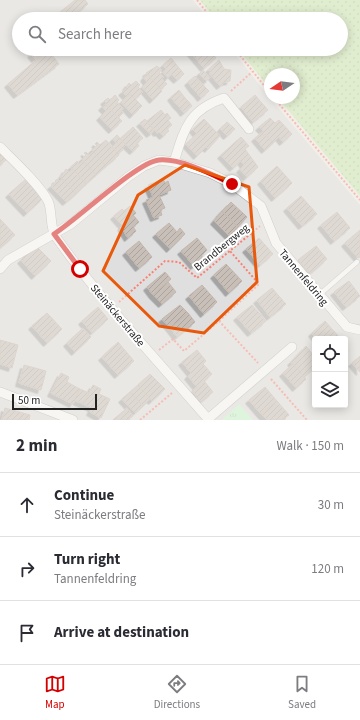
<!DOCTYPE html>
<html lang="en">
<head>
<meta charset="utf-8">
<style>
  body { margin:0; font-family:"Source Sans 3",sans-serif; background:#f2f2f3; color:#2b2b33 }
  .controls { position:absolute; right:12px; bottom:12px; display:grid; overflow:hidden; border-radius:4px; box-shadow:0 2px 10px #0003 }
  .controls button { width:36px; height:36px; display:grid; place-items:center; padding:0; border:0; border-bottom:1px solid #e1e1e2; background:#fff; color:#2b2b33; font:20px sans-serif }
  .compass { position:absolute; left:264px; top:68px; width:36px; height:36px; border-radius:50%; background:#fff; box-shadow:0 2px 10px #0003; rotate:257deg }
  .scale { position:absolute; left:12px; bottom:10px; width:85px; box-sizing:border-box; padding-left:4px; border:2px solid #222; border-top:0; font-size:11px; line-height:14px; white-space:nowrap; color:#222; -webkit-text-stroke:3px #fff; paint-order:stroke }
  .stop { position:absolute; width:12px; height:12px; margin:-9px; border:3px solid #d40000; border-radius:50%; background:#fff }
  .stop.end { background:#d40000; border-color:#fff; box-shadow:0 1px 4px #0008 }
  .list { margin:0; padding:0; list-style:none }
  h2 { display:flex; justify-content:space-between; align-items:center; height:52px; margin:0; padding:0 16px; font-size:17px }
  h2 small { font-size:13px; font-weight:400; color:#7c7c81 }
  .list li { display:grid; grid-template-columns:26px 1fr auto; gap:12px; align-items:center; box-sizing:border-box; height:64px; padding:0 16px; border-top:1px solid #e1e1e2 }
  .list b { display:block; font-size:15px; white-space:nowrap }
  .list p { margin:0; font-size:13px; white-space:nowrap; color:#7c7c81 }
  .list em { font-size:13px; font-style:normal; color:#7c7c81 }
  .icon { flex:none; width:22px; height:22px; fill:none; stroke:currentColor; stroke-width:2; stroke-linecap:round; stroke-linejoin:round }
  .map { position:relative; flex:none; width:360px; height:420px; overflow:hidden }
  .search { position:absolute; background:#fff; box-shadow:0 2px 10px #0003; left:12px; right:12px; top:12px; height:44px; display:flex; align-items:center; gap:10px; box-sizing:border-box; padding:0 14px; border-radius:22px; color:#7c7c81; font-size:15px }
  .sheet { height:244px; background:#fff }
  nav { display:flex; justify-content:space-around; align-items:center; box-sizing:border-box; height:56px; border-top:1px solid #e1e1e2; background:#fff; font-size:11px; color:#7c7c81 }
  nav a { display:grid; justify-items:center; gap:2px }
  nav .on { color:#d40000 }
  .map>svg:first-child { display:block }
  .residential { fill:#e0dfdf; fill-rule:evenodd }
  .grass { fill:url(#grass-dots) }
  .park { fill:url(#park-tufts) }
  .building { fill:url(#building-hatch); stroke:#c4b6ab; filter:url(#shadow) }
  .lines { fill:none; stroke-linecap:round; stroke-linejoin:round }
  .service-casing { stroke:#a9a9a9; stroke-width:5.5 }
  .minor-casing { stroke:#a9a9a9; stroke-width:10 }
  .path { stroke:#fa8072; stroke-width:2; stroke-dasharray:2 2; stroke-linecap:butt }
  .service { stroke:#fff; stroke-width:4.5 }
  .minor { stroke:#fff; stroke-width:9 }
  .route { stroke:#d40000; stroke-width:5 }
  .marked { fill:none; stroke:#e8590c; stroke-width:3; stroke-linejoin:round }
  .labels { text-anchor:middle; stroke-width:4; stroke-linejoin:round; paint-order:stroke }
  .street-label { font-size:11px; fill:#222; stroke:#fff }
</style>
</head>
<body>
<div class="map">
<svg width="360" height="420" viewBox="0 0 360 420">
  <defs>
    <pattern id="grass-dots" width="8" height="8" patternUnits="userSpaceOnUse"><rect width="8" height="8" fill="#cdebb0"/><path d="M2 2h.1M6 6h.1" fill="none" stroke="#b0c997" stroke-width="1.8" stroke-linecap="round"/></pattern>
    <pattern id="park-tufts" width="24" height="20" patternUnits="userSpaceOnUse"><rect width="24" height="20" fill="#c8facc"/><path d="M3 7l-1-3M5 7V3M7 7l1-3M15 17l-1-3M17 17v-4M19 17l1-3" fill="none" stroke="#acd6af"/></pattern>
    <pattern id="building-hatch" width="6" height="6" patternUnits="userSpaceOnUse"><rect width="6" height="6" fill="#c7bfb8"/><path d="M-1 1l2-2M0 6l6-6M5 7l2-2" fill="none" stroke="#aba49e"/></pattern>
    <filter id="shadow"><feDropShadow dx="-3.5" dy="3.5" stdDeviation="0" flood-color="#0004"/></filter>
  </defs>
  <rect width="100%" height="100%" fill="#f2efe9"/>
  <path class="residential" d="M0,0H193L208,19H19V49H231L270,98L360,205V420H0ZM315,339H345V405H315Z"/>
  <polygon class="grass" points="200,0 360,0 360,196 278,98 294,98 294,74 270,74 270,89 238,49 341,49 341,19 215,19"/>
  <polygon class="park" points="239,404 253,420 222,420"/>
  <g class="building">
    <polygon points="75,0 85,0 88,4 69,19 56,19 54,17"/>
    <polygon points="38,49 42,54 35,59 31,54"/>
    <polygon points="38,49 48,49 42,54"/>
    <polygon points="188,49 209,49 216,58 204,68"/>
    <polygon points="48,50 59,64 17,95 8,84"/>
    <polygon points="171,58 184,74 177,80 171,74 168,78 163,72 166,69 163,65"/>
    <polygon points="219,60 224,69 231,70 230,81 225,82 220,86 210,74 209,69"/>
    <polygon points="157,66 162,70 159,72 164,77 162,79 167,84 161,89 146,73"/>
    <polygon points="203,70 210,78 206,81 199,74"/>
    <polygon points="147,74 162,91 153,100 142,87 147,82 144,78"/>
    <polygon points="195,76 199,80 191,86 188,82"/>
    <polygon points="199,80 202,83 194,90 191,86"/>
    <polygon points="136,81 140,85 138,87 143,92 135,99 130,94 127,97 122,92 127,88 126,87 129,83 131,85"/>
    <polygon points="202,83 205,87 198,94 194,90"/>
    <polygon points="205,87 209,91 201,98 198,94"/>
    <polygon points="179,90 182,94 174,101 171,97"/>
    <polygon points="130,94 142,106 133,115 121,102"/>
    <polygon points="182,94 185,98 177,105 174,101"/>
    <polygon points="115,95 119,100 117,102 123,109 121,111 123,113 118,118 105,104 106,103 104,101 108,98 110,100"/>
    <polygon points="255,95 268,110 253,122 241,107"/>
    <polygon points="185,98 189,102 181,109 177,105"/>
    <polygon points="189,102 192,106 184,113 181,109"/>
    <polygon points="105,104 122,121 112,130 100,117 106,111 102,107"/>
    <polygon points="161,110 165,115 167,113 171,118 168,120 172,125 167,129 169,131 163,136 159,132 157,133 147,121"/>
    <polygon points="270,118 275,123 279,120 292,134 283,142 279,137 273,143 265,134 263,136 261,133 263,131 259,127"/>
    <polygon points="145,119 154,131 150,134 140,123"/>
    <polygon points="204,119 220,136 208,149 206,147 197,156 186,144 197,134 193,129"/>
    <polygon points="227,122 235,129 227,136 220,129"/>
    <polygon points="133,127 143,138 137,143 139,146 133,151 120,139"/>
    <polygon points="261,133 263,136 265,134 273,143 265,150 255,138"/>
    <polygon points="117,135 126,145 122,149 113,139"/>
    <polygon points="241,137 249,146 245,149 258,167 247,177 240,169 244,165 240,160 239,163 233,168 221,155"/>
    <polygon points="106,140 119,155 106,166 92,150 97,145 95,144 97,142 100,145"/>
    <polygon points="117,142 123,150 118,154 112,147"/>
    <polygon points="93,151 106,166 96,175 82,159 86,155 84,153 86,152 89,155"/>
    <polygon points="0,154 6,160 0,165"/>
    <polygon points="83,160 96,175 86,184 71,167 77,161 79,164"/>
    <polygon points="277,166 292,183 275,198 261,181"/>
    <polygon points="66,169 69,172 73,169 86,184 76,194 61,177"/>
    <polygon points="26,179 43,198 27,213 9,194"/>
    <polygon points="57,179 60,181 62,179 76,194 66,202 51,186 56,182 55,181"/>
    <polygon points="163,179 165,183 168,181 171,190 159,195 165,208 160,210 162,215 154,218 146,200 153,197 148,185"/>
    <polygon points="301,196 317,214 302,226 287,208"/>
    <polygon points="231,202 247,217 238,227 222,211"/>
    <polygon points="130,206 136,213 122,225 114,216 122,209 124,211"/>
    <polygon points="222,211 238,227 229,236 214,221"/>
    <polygon points="337,212 350,228 334,241 321,225"/>
    <polygon points="133,215 139,222 133,227 136,231 128,238 121,227"/>
    <polygon points="0,219 15,235 0,248"/>
    <polygon points="169,223 177,232 180,228 185,234 170,249 156,234"/>
    <polygon points="360,230 360,257 358,258 345,243"/>
    <polygon points="197,238 207,250 201,256 204,258 194,266 181,251"/>
    <polygon points="259,238 273,254 260,265 246,249"/>
    <polygon points="139,241 152,257 139,268 126,252"/>
    <polygon points="36,246 51,261 35,276 21,260"/>
    <polygon points="316,246 327,259 310,274 298,260"/>
    <polygon points="226,264 242,281 229,293 214,275"/>
    <polygon points="165,272 171,279 153,295 147,287"/>
    <polygon points="349,281 360,296 346,307 334,292"/>
    <polygon points="168,282 176,292 162,304 153,295"/>
    <polygon points="202,285 217,302 204,314 189,296"/>
    <polygon points="272,288 286,304 270,317 257,300"/>
    <polygon points="180,305 188,313 170,328 162,319"/>
    <polygon points="252,305 266,321 251,333 237,317"/>
    <polygon points="98,307 108,319 92,333 82,321"/>
    <polygon points="47,313 62,329 47,343 32,326"/>
    <polygon points="188,313 195,322 177,337 170,328"/>
    <polygon points="325,321 340,338 339,339 317,339 312,333"/>
    <polygon points="83,328 91,337 75,352 67,343"/>
    <polygon points="0,340 18,345 12,368 0,364"/>
    <polygon points="118,342 134,361 118,375 102,357"/>
    <polygon points="306,346 315,357 315,367 304,377 291,362"/>
    <polygon points="197,350 206,361 203,364 212,374 204,381 213,392 201,402 192,391 197,387 188,376 191,373 182,362"/>
    <polygon points="360,356 360,372 352,363"/>
    <polygon points="293,364 306,379 296,388 283,373"/>
    <polygon points="24,365 46,371 41,390 19,383"/>
    <polygon points="61,373 69,377 67,382 80,389 73,404 51,393"/>
    <polygon points="150,374 165,389 152,401 138,385"/>
    <polygon points="93,385 101,389 92,408 83,404"/>
    <polygon points="138,385 150,399 143,406 130,392"/>
    <polygon points="265,387 277,401 261,414 249,400"/>
    <polygon points="80,389 89,393 83,404 74,400"/>
    <polygon points="130,392 143,406 135,413 122,399"/>
    <polygon points="99,394 110,399 101,418 90,412"/>
    <polygon points="277,401 289,415 282,420 267,420 261,414"/>
    <polygon points="5,408 30,415 29,420 2,420"/>
    <polygon points="127,408 133,416 128,420 113,420"/>
  </g>
  <g class="lines">
    <g class="service-casing">
      <polyline id="service" points="319,295 357,262"/>
    </g>
    <g class="minor-casing">
      <g id="minor">
        <path d="M0,147C14,161 39,184 48,201C53,211 49,227 56,237C102,302 157,360 209,420"/>
        <path d="M174,162C184,130 188,110 224,98L249,129"/>
        <polyline points="0,269 8,260 71,224 128,177 144,166 159,160 174,162 210,173 232,184 261,206 276,243 347,327 360,330"/>
        <polyline points="0,392 73,420"/>
        <polyline points="208,419 292,347"/>
      </g>
    </g>
    <g class="path">
      <polyline points="197,0 212,19"/>
      <polyline points="235,49 270,93"/>
      <polyline points="231,91 252,72"/>
      <polyline points="274,98 360,200"/>
      <polyline points="119,302 165,261 179,262 197,278 260,226"/>
      <polyline points="219,321 259,284 230,251"/>
      <polyline points="159,350 173,339 184,351 219,321 258,363"/>
      <polyline points="271,379 307,420"/>
      <polyline points="140,420 172,393"/>
    </g>
    <use href="#service" class="service"/>
    <use href="#minor" class="minor"/>
  </g>
  <g class="lines">
    <path class="route" d="M80,269L54,234C78,219 137,162 159,160C181,158 213,175 232,184"/>
  </g>
  <path d="M0 0H360V420H0ZM185,165L249,187L257,282L204,333L159,326L103,271L138,195Z" fill="#f2efe9" fill-opacity=".55" fill-rule="evenodd"/>
  <path class="marked" d="M185,165L249,187L257,282L204,333L159,326L103,271L138,195Z"/>
  <g class="labels">
    <g class="street-label">
      <text transform="translate(221 247) rotate(-39)" y="4">Brandbergweg</text>
      <text transform="translate(304 277) rotate(50)" y="4">Tannenfeldring</text>
      <text transform="translate(118 315) rotate(50)" y="4">Steinäckerstraße</text>
    </g>
  </g>
</svg>
<div class="controls">
<button><svg class="icon" aria-label="locate" viewBox="0 0 24 24"><circle cx="12" cy="12" r="6"/><path d="M12 2v4M12 18v4M2 12h4M18 12h4"/></svg></button>
<button><svg class="icon" aria-label="layers" viewBox="0 0 24 24"><path d="M12 4l9 5-9 5-9-5zM3 14l9 5 9-5"/></svg></button>
</div>
<svg class="compass" viewBox="-18 -18 36 36"><path d="M0-13l5 13h-10z" fill="#e53935"/><path d="M0 13l5-13h-10z" fill="#7c7c81"/></svg>
<div class="scale">50 m</div>
<div class="stop" style="left:80px;top:269px"></div>
<div class="stop end" style="left:232px;top:184px"></div>
<div class="search"><svg class="icon" aria-label="search" viewBox="0 0 24 24"><circle cx="10" cy="10" r="6"/><path d="M15 15l6 6"/></svg>Search here</div>
</div>
<section class="sheet">
<h2>2 min<small>Walk · 150 m</small></h2>
<ul class="list">
<li><svg class="icon" aria-label="ahead" viewBox="0 0 24 24"><path d="M12 20V5M6 11l6-6 6 6"/></svg><div><b>Continue</b><p>Steinäckerstraße</p></div><em>30 m</em></li>
<li><svg class="icon" aria-label="right" viewBox="0 0 24 24"><path d="M7 20v-9h11M14 6l5 5-5 5"/></svg><div><b>Turn right</b><p>Tannenfeldring</p></div><em>120 m</em></li>
<li><svg class="icon" aria-label="arrive" viewBox="0 0 24 24"><path d="M6 21V4h12l-3 4 3 4H6"/></svg><div><b>Arrive at destination</b></div></li>
</ul>
</section>
<nav>
<a class="on"><svg class="icon" aria-label="map" viewBox="0 0 24 24"><path d="M3 6l6-2 6 2 6-2v14l-6 2-6-2-6 2zM9 4v14M15 6v14"/></svg>Map</a>
<a><svg class="icon" aria-label="directions" viewBox="0 0 24 24"><path d="M12 3l9 9-9 9-9-9zM9 14v-3h6M13 9l2 2-2 2"/></svg>Directions</a>
<a><svg class="icon" aria-label="saved" viewBox="0 0 24 24"><path d="M7 4h10v16l-5-4-5 4z"/></svg>Saved</a>
</nav>
</body>
</html>
